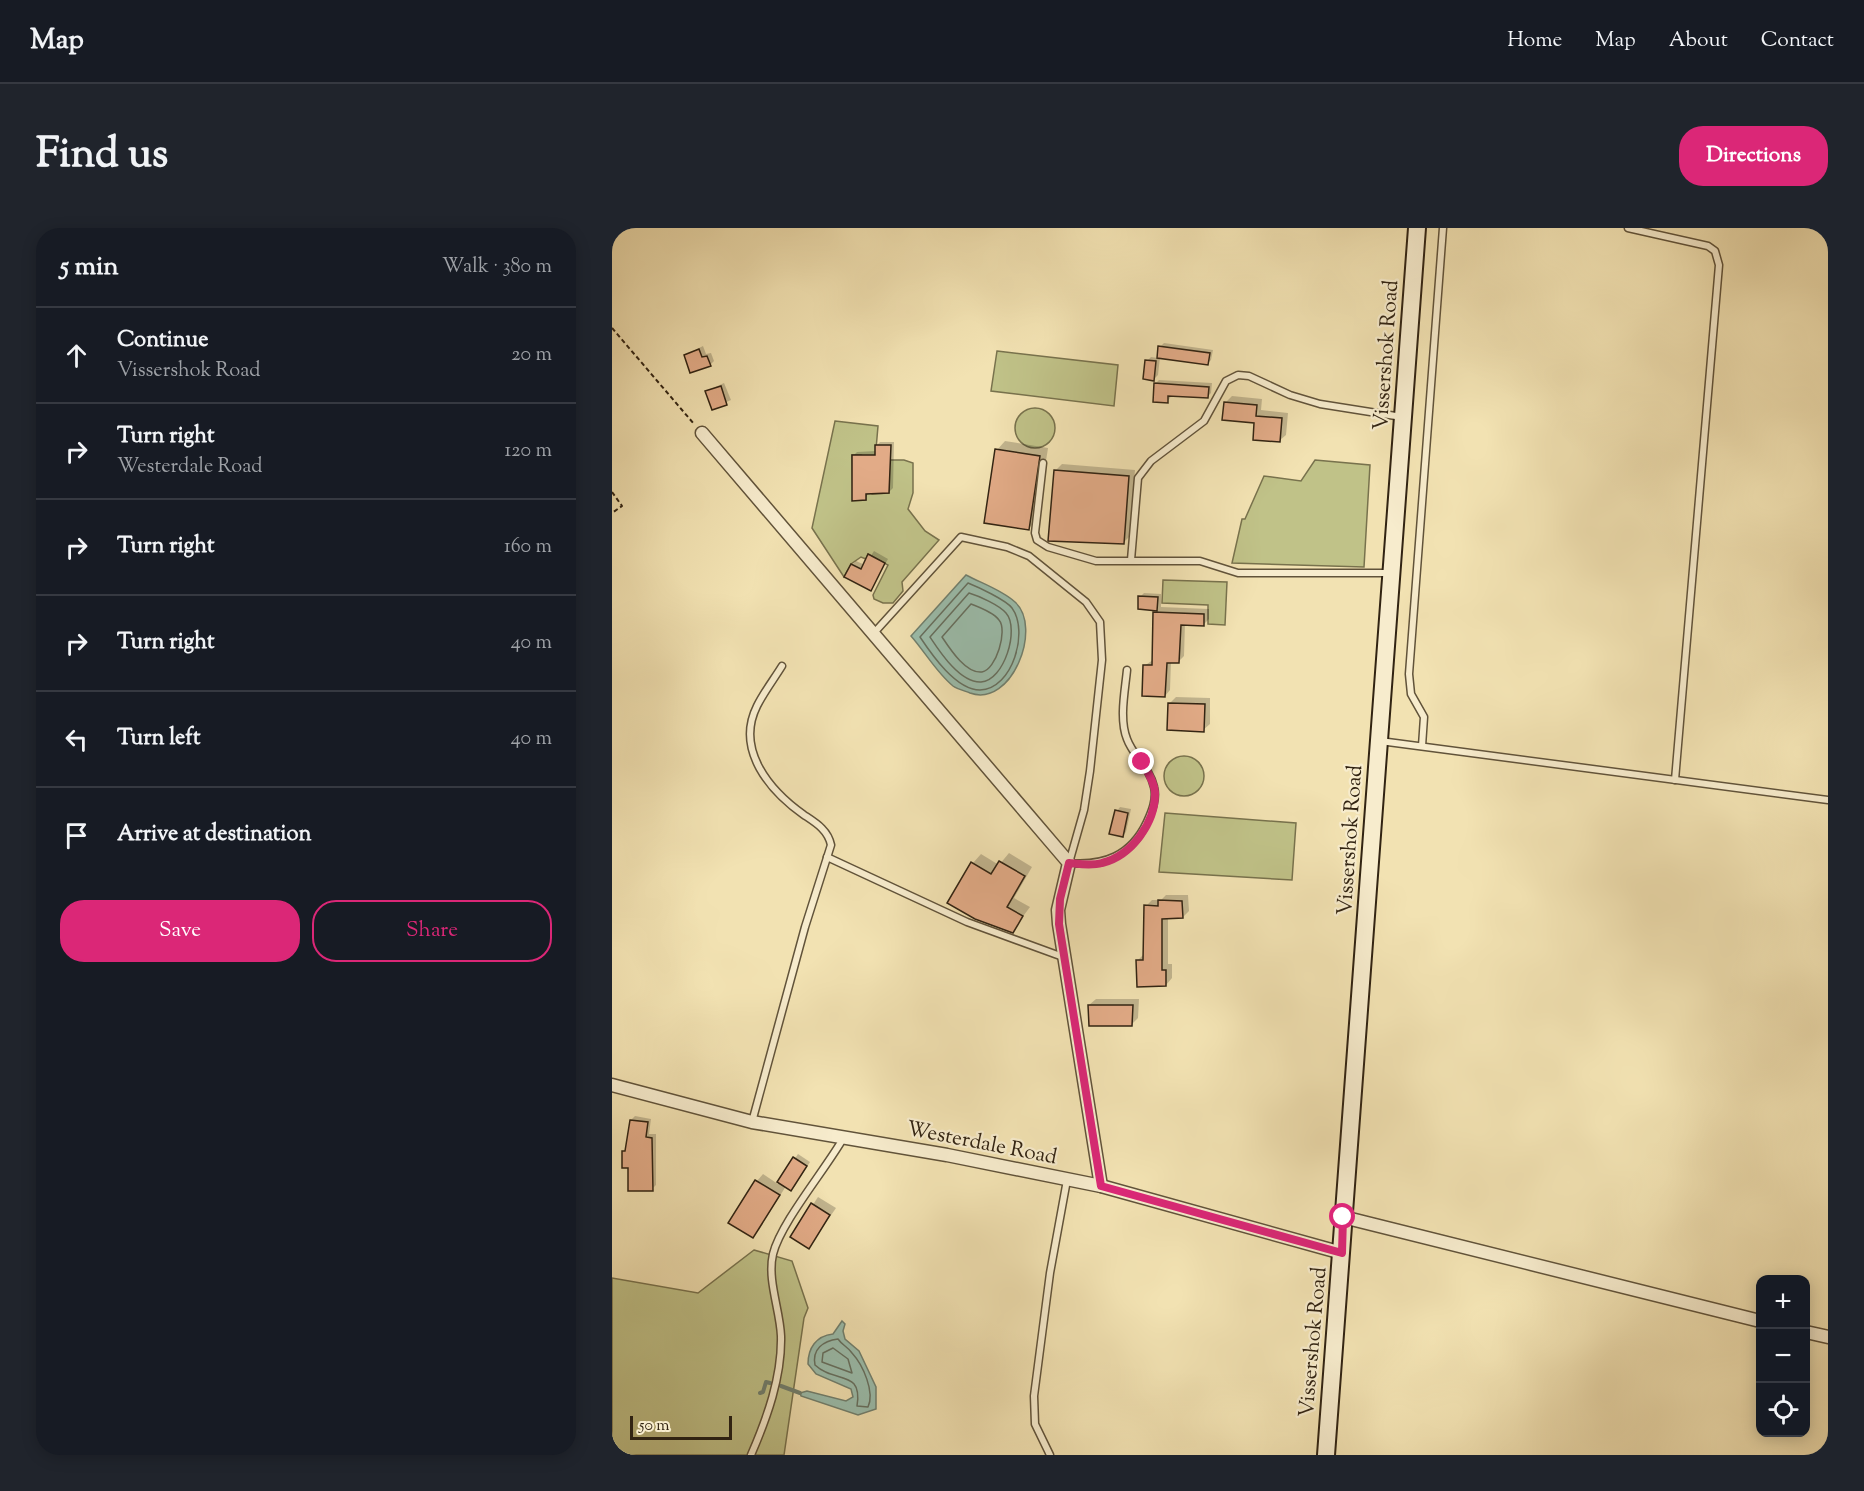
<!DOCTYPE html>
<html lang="en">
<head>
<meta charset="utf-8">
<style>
  body { margin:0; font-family:"Sorts Mill Goudy",serif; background:#20242c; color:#f1f3f6 }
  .controls { position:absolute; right:18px; bottom:18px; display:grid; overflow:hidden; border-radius:12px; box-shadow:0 3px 15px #0003 }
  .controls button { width:54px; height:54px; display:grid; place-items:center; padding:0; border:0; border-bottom:2px solid #363941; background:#171b24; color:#f1f3f6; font:30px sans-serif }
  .scale { position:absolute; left:18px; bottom:15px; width:102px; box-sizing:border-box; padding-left:6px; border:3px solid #312312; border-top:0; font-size:16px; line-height:21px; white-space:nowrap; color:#312312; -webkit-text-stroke:4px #f7eccd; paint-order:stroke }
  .stop { position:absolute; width:18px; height:18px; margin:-14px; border:4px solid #db2777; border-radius:50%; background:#fff }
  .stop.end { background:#db2777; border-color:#fff; box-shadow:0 2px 6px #0008 }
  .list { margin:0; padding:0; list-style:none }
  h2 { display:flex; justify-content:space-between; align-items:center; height:78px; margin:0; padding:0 24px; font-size:26px }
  h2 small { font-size:20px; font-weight:400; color:#9ea1a6 }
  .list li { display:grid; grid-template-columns:39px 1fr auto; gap:18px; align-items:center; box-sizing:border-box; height:96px; padding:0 24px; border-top:2px solid #363941 }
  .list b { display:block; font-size:22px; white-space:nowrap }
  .list p { margin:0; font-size:20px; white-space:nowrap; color:#9ea1a6 }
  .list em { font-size:20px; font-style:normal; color:#9ea1a6 }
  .actions { display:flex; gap:12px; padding:18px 24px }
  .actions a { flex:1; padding:14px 0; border:2px solid #db2777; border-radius:24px; text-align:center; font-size:21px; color:#db2777 }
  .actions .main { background:#db2777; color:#fff }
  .icon { flex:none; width:33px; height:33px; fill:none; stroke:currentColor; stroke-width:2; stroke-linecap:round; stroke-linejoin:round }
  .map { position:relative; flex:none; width:1216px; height:1227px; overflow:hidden; border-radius:24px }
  header { display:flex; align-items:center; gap:36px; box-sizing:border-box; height:84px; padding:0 30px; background:#171b24; border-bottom:2px solid #363941 }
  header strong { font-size:28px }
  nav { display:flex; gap:33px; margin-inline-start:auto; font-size:21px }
  .intro { display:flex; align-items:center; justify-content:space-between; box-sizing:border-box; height:144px; padding:0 36px }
  h1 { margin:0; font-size:42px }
  .button { padding:15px 27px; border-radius:24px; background:#db2777; color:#fff; font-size:21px; font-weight:700 }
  main { display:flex; gap:36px; padding:0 36px }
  aside { flex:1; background:#171b24; border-radius:24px; box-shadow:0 3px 15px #0003 }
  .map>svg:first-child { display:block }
  .green { fill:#c0c288; stroke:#78724d; stroke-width:1.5 }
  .water { fill:#9bbead; stroke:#71806f; stroke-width:1.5 }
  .shadow { fill:#0003 }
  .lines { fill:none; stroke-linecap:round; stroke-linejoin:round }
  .shore { stroke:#667060; stroke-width:1.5 }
  .stream { stroke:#71806f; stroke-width:4 }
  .building { fill:#e2ab87; stroke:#312312; stroke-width:1.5 }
  .service-casing { stroke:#61533a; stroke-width:9 }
  .minor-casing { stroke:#61533a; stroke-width:15 }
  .secondary-casing { stroke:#312312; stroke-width:20 }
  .path { stroke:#312312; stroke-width:2; stroke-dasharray:4.5 3; stroke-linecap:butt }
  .service { stroke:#f7eccd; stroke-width:6 }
  .minor { stroke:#f7eccd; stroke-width:12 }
  .secondary { stroke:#f7eccd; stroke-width:16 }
  .route { stroke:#db2777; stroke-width:8 }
  .labels { text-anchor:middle; stroke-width:4.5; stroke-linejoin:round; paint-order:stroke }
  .street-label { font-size:21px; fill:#312312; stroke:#f7eccd }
</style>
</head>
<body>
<header>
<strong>Map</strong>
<nav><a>Home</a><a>Map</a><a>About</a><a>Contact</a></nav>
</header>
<div class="intro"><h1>Find us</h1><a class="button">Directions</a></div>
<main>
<aside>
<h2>5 min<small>Walk · 380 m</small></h2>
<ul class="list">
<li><svg class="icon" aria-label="ahead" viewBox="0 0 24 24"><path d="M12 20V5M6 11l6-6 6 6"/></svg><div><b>Continue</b><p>Vissershok Road</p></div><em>20 m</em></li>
<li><svg class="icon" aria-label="right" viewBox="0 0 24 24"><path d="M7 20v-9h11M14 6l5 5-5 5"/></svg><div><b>Turn right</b><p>Westerdale Road</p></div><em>120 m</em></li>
<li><svg class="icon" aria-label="right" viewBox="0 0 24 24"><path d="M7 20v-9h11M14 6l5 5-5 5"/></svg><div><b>Turn right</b></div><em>160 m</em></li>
<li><svg class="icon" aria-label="right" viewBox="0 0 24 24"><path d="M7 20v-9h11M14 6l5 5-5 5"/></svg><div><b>Turn right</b></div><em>40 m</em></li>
<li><svg class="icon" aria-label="left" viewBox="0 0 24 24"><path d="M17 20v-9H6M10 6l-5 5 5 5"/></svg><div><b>Turn left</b></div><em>40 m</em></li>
<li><svg class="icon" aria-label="arrive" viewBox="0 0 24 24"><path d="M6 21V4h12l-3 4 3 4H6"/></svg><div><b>Arrive at destination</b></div></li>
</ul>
<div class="actions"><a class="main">Save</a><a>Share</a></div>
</aside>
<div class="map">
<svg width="1216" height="1227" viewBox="0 0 1216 1227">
  <rect width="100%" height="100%" fill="#f2e2b2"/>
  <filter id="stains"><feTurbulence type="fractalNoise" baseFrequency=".00333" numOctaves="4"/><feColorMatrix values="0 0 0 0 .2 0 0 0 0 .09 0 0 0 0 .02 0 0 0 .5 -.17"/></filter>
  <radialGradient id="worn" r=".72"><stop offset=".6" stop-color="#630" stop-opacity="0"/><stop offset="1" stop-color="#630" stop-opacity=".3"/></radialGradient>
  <g class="green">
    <polygon points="385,123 506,137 502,178 379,163"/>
    <circle cx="423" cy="200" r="20"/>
    <polygon points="223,193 266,198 263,233 249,227 240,227 241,272 254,272 254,258 260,266 277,265 277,232 292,232 301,235 301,265 296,281 313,303 327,312 290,354 291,363 281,375 271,375 262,371 261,367 276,337 256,326 254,331 249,329 239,336 232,349 200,300"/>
    <polygon points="703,232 758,237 752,339 620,335 630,291 633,291 652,248 689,253"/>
    <polygon points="551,352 615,354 613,397 596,396 596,377 550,375"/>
    <circle cx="572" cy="548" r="20"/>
    <polygon points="553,585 684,595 680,652 547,644"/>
    <polygon points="142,1022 180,1033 196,1080 192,1090 172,1227 0,1227 0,1050 86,1065"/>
  </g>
  <g class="water">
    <path d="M354,347C369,355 390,362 403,374C431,399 400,480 358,465C353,463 345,461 341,458C325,445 313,424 299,408Z"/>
    <path d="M230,1093L233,1096L231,1103L233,1111L247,1123L264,1159V1181L246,1187L189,1168L188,1165L195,1163L234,1173L241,1169L239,1161L204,1146L196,1136C196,1120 204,1108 221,1106Z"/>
  </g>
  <g class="shadow">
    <polygon points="552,115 601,122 599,132 595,136 548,129 546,147 542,151 535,133 539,129 546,130 548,119"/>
    <polygon points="91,118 94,126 99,125 102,133 98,137 73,127"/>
    <polygon points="547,152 600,155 599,165 595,169 560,167 555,174 543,156"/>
    <polygon points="112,155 119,172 101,180 95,163"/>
    <polygon points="620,168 650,171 649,182 676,185 674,207 667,213 644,193 614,174"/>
    <polygon points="393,213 436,220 425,292 416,301 385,222"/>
    <polygon points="268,214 282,214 281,260 277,264 257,264 253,271 241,228 245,224 264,223 264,218"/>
    <polygon points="450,236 523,242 518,308 512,314 443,243"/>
    <polygon points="262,323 276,331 259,361 240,337 244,333 253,337"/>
    <polygon points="532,365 549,366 549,379 597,381 597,391 592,396 573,395 572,428 567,433 559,433 558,462 553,468 532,438 541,432 543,385 546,381 527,380 528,369"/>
    <polygon points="564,469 598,470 598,496 591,502 558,475"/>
    <polygon points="508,579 519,581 514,604 510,608 505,583"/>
    <polygon points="397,625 420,639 402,670 418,679 400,703 337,674 361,635 369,626 387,637"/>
    <polygon points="554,667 576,667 577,683 571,689 556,689 556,736 560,736 560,750 554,757 526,732 533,725 534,678 540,672 549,672"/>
    <polygon points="484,771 527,771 526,790 519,797 477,777"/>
    <polygon points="23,888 39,891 37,906 44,906 44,957 40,961 17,938 11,924 15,921 19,892"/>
    <polygon points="186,926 198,934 183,958 179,962 174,958 147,1002 140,1008 118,994 145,953 151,946 166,956"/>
    <polygon points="206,969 224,980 197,1019 180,1009"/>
  </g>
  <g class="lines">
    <g class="shore">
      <path d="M356,355C366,359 394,372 400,380C417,403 401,461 368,462C344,462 320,427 308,409Z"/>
      <path d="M357,365C367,368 387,377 394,385C408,401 392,453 369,454C348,455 328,424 318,409Z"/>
      <path d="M359,376C367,379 382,385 387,392C396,402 384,442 370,444C354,446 338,421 330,409Z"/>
      <path d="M226,1111C230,1117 236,1119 240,1125C251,1137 263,1164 256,1179L245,1178C251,1141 223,1156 203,1137C200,1121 211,1113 226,1111Z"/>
      <polygon points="221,1120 236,1131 240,1145 210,1134 211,1125"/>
    </g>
    <g class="stream">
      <polyline points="169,1158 188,1165"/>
      <polyline points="148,1165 151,1164 154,1154 158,1155"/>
    </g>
  </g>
  <g class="building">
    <polygon points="546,118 598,125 596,137 545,130"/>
    <polygon points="87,121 90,129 95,128 99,138 78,145 72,127"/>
    <polygon points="533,132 544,133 542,153 531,151"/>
    <polygon points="542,155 597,159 596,170 556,168 556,175 541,174"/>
    <polygon points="109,158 115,177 100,182 93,163"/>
    <polygon points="612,174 645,177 644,188 670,190 668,214 641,212 642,195 610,192"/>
    <polygon points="263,217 279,217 277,265 254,266 254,272 240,273 240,227 263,227"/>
    <polygon points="383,221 428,228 417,302 372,295"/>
    <polygon points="442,242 517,248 512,316 436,313"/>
    <polygon points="256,326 273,335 259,363 232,349 239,336 249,341"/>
    <polygon points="526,368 546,369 545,383 526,381"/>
    <polygon points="541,384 592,386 592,398 569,397 567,435 555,435 553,469 530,468 531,437 540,437"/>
    <polygon points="556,475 593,476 592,504 555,502"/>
    <polygon points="503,582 516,585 511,609 497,606"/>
    <polygon points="387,633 413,648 395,679 411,688 401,705 363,691 335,675 359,634 379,646"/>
    <polygon points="546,672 570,673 571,690 550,691 550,742 554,742 554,758 525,759 524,732 531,732 532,677 546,678"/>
    <polygon points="476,777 521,777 520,798 477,798"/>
    <polygon points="18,892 36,894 34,909 40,910 41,963 16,963 16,940 10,940 10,923 13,923"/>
    <polygon points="181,929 195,938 179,963 165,954"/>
    <polygon points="143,952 168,967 141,1010 116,995"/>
    <polygon points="199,975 218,987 197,1021 178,1009"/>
  </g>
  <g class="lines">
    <g class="service-casing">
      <g id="service">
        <polyline points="1016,0 1096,18 1103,23 1107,37 1063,552"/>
        <polyline points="431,235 423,305 425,312 436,319 484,333 588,333 626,345 778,345"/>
        <polyline points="519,332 526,250 539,233 592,193 614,153 626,147 637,148 678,167 708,176 790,189"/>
        <path d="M261,406L349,309L395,319L417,328L474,374L488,394L490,432L478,543L472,582L457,635C492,638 519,628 535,594C540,583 545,571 542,559C538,540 521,528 515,511C507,491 513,463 515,442"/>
        <polyline points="768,513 1216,572"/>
        <polyline points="810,518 812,489 799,466 797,446 831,0"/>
        <polyline points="215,629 355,694 451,729"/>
        <path d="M140,894L193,699L219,617C216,602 204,595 192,587C158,563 123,522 145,478C152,464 162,451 170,438"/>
        <path d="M139,1227C155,1190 170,1149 169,1108C168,1082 155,1052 161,1026C169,994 214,941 232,909"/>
        <polyline points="438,1227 423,1196 422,1168 438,1045 455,952"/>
      </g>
    </g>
    <g class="minor-casing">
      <g id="minor">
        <polyline points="90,205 457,635 446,682 447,696 489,958"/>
        <polyline points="0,857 140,894 335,927 489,958 730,1025"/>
        <polyline points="731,989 1148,1093"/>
        <polyline points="1194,1104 1216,1109"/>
      </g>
    </g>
    <g class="secondary-casing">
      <polyline id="secondary" points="714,1227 805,0"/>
    </g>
    <g class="path">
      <polyline points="0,100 82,196"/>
      <polyline points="0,264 10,278 0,285"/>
    </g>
    <use href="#service" class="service"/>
    <use href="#minor" class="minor"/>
    <use href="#secondary" class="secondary"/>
  </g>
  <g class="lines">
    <path class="route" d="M530,534C535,543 542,553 543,564C544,595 519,628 490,635C479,638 468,636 457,635L448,671L447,696L489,958L730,1025L731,989"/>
  </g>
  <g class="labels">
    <g class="street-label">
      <text transform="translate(773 127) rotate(-86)" y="7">Vissershok Road</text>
      <text transform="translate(737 612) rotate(-86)" y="7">Vissershok Road</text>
      <text transform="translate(370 914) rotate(11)" y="7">Westerdale Road</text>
      <text transform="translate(700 1114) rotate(-85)" y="7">Vissershok Road</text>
    </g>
  </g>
  <rect width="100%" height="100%" filter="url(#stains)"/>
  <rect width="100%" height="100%" fill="url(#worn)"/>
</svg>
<div class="controls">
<button>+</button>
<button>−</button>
<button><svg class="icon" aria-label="locate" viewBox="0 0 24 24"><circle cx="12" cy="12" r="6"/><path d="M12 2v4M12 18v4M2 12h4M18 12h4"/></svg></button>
</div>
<div class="scale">50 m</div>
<div class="stop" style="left:731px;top:989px"></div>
<div class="stop end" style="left:530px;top:534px"></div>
</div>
</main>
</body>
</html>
